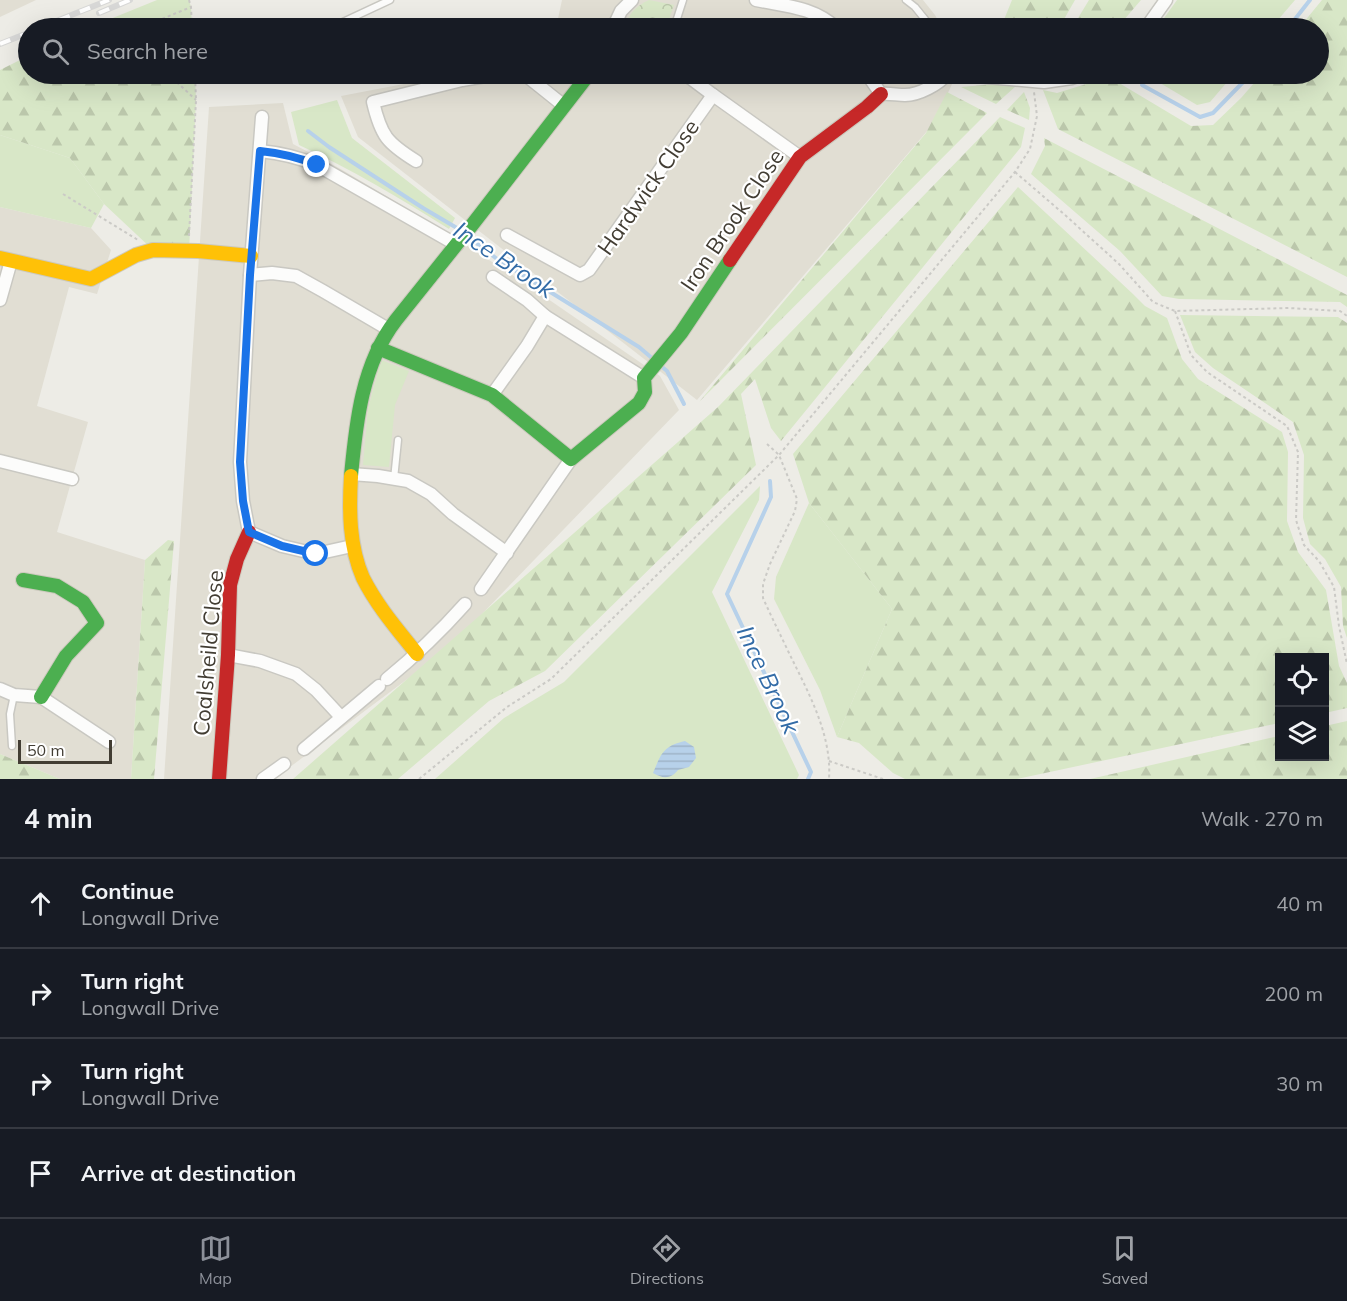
<!DOCTYPE html>
<html lang="en">
<head>
<meta charset="utf-8">
<style>
  body { margin:0; font-family:Mulish,sans-serif; background:#242831; color:#f1f3f6 }
  .controls { position:absolute; right:18px; bottom:18px; display:grid; overflow:hidden; border-radius:0px; box-shadow:0 6px 24px #0002 }
  .controls button { width:54px; height:54px; display:grid; place-items:center; padding:0; border:0; border-bottom:2px solid #363941; background:#171b24; color:#f1f3f6; font:30px sans-serif }
  .scale { position:absolute; left:18px; bottom:15px; width:94px; box-sizing:border-box; padding-left:6px; border:3px solid #423d33; border-top:0; font-size:16px; line-height:21px; white-space:nowrap; color:#423d33; -webkit-text-stroke:4px #fff; paint-order:stroke }
  .stop { position:absolute; width:18px; height:18px; margin:-14px; border:4px solid #1a73e8; border-radius:50%; background:#fff }
  .stop.end { background:#1a73e8; border-color:#fff; box-shadow:0 2px 6px #0008 }
  .list { margin:0; padding:0; list-style:none }
  h2 { display:flex; justify-content:space-between; align-items:center; height:78px; margin:0; padding:0 24px; font-size:26px }
  h2 small { font-size:20px; font-weight:400; color:#9ea1a6 }
  .list li { display:grid; grid-template-columns:39px 1fr auto; gap:18px; align-items:center; box-sizing:border-box; height:90px; padding:0 24px; border-top:2px solid #363941 }
  .list b { display:block; font-size:22px; white-space:nowrap }
  .list p { margin:0; font-size:20px; white-space:nowrap; color:#9ea1a6 }
  .list em { font-size:20px; font-style:normal; color:#9ea1a6 }
  .icon { flex:none; width:33px; height:33px; fill:none; stroke:currentColor; stroke-width:2; stroke-linecap:round; stroke-linejoin:round }
  .map { position:relative; flex:none; width:1347px; height:779px; overflow:hidden }
  .search { position:absolute; background:#171b24; box-shadow:0 6px 24px #0002; left:18px; right:18px; top:18px; height:66px; display:flex; align-items:center; gap:15px; box-sizing:border-box; padding:0 21px; border-radius:33px; color:#9ea1a6; font-size:22px }
  .sheet { height:438px; background:#171b24 }
  nav { display:flex; justify-content:space-around; align-items:center; box-sizing:border-box; height:84px; border-top:2px solid #363941; background:#171b24; font-size:16px; color:#9ea1a6 }
  nav a { display:grid; justify-items:center; gap:3px }
  nav .on { color:#8c9099 }
  .map>svg:first-child { display:block }
  .residential { fill:#e1ded3 }
  .green { fill:#d8e7c7 }
  .forest { fill:url(#forest-firs) }
  .park { fill:url(#park-crowns) }
  .water { fill:url(#water-rules) }
  .lines { fill:none; stroke-linecap:round; stroke-linejoin:round }
  .stream { stroke:#b7d1ea; stroke-width:4 }
  .lane-casing { stroke:#c9c8c2; stroke-width:9 }
  .street-casing { stroke:#c9c8c2; stroke-width:15 }
  .fast-casing { stroke:#ccc9bd; stroke-width:16 }
  .slow-casing { stroke:#ccc9bd; stroke-width:16 }
  .jam-casing { stroke:#ccc9bd; stroke-width:16 }
  .path { stroke:#cbcac6; stroke-width:2; stroke-dasharray:3 3; stroke-linecap:butt }
  .lane { stroke:#fcfcfb; stroke-width:6 }
  .street { stroke:#fcfcfb; stroke-width:12 }
  .fast { stroke:#4caf50; stroke-width:14 }
  .slow { stroke:#ffc107; stroke-width:14 }
  .jam { stroke:#c62828; stroke-width:14 }
  .rail-casing { stroke:#d8d8d7; stroke-width:6 }
  .rail { stroke:#fff; stroke-width:4; stroke-dasharray:11; stroke-linecap:butt }
  .route { stroke:#1a73e8; stroke-width:8 }
  .labels { text-anchor:middle; stroke-width:4.5; stroke-linejoin:round; paint-order:stroke }
  .street-label { font-size:22px; fill:#423d33; stroke:#fff }
  .water-label { font-size:24px; font-style:italic; fill:#336ca7; stroke:#fff }
</style>
</head>
<body>
<div class="map">
<svg width="1347" height="779" viewBox="0 0 1347 779">
  <defs>
    <pattern id="forest-firs" width="22" height="20" patternUnits="userSpaceOnUse" patternTransform="scale(1.5)"><rect width="22" height="20" fill="#d8e7c7"/><path d="M5 1l3.5 6h-7zM16 11l3.5 6h-7z" fill="#bbc7ab"/></pattern>
    <pattern id="park-crowns" width="20" height="18" patternUnits="userSpaceOnUse" patternTransform="scale(1.5)"><rect width="20" height="18" fill="#d8e7c7"/><path d="M2 6a3 3 0 1 1 6 0M12 15a3 3 0 1 1 6 0" fill="none" stroke="#bbc7ab"/></pattern>
    <pattern id="water-rules" width="6" height="5" patternUnits="userSpaceOnUse" patternTransform="scale(1.5)"><rect width="6" height="5" fill="#b7d1ea"/><path d="M0 2.5h6" fill="none" stroke="#9fb4c9"/></pattern>
  </defs>
  <rect width="100%" height="100%" fill="#edece6"/>
  <g class="residential">
    <polygon points="0,0 36,0 0,17"/>
    <polygon points="562,0 923,0 935,15 942,28 556,28"/>
    <polygon points="456,74 953,74 953,82 934,123 697,400 358,137 341,96"/>
    <polygon points="283,103 293,144 339,168 440,228 532,288 660,376 679,410 450,647 274,779 164,779 209,107"/>
    <polygon points="0,207 91,228 111,250 97,294 69,287 37,406 88,422 57,532 145,560 131,779 60,779 0,754"/>
  </g>
  <g class="green">
    <polygon points="157,0 189,0 191,7 192,28 104,28 98,24"/>
    <polygon points="1177,0 1295,0 1271,28 1157,28"/>
    <polygon points="163,74 195,74 196,100"/>
    <polygon points="1145,74 1234,74 1210,102 1197,105"/>
    <path d="M337,100L352,138L455,218L449,229C400,198 351,169 299,145L291,112Z"/>
    <polygon points="0,135 70,158 104,204 91,228 0,207"/>
    <polygon points="381,360 409,371 395,405 389,467 363,465 368,409"/>
    <polygon points="760,486 759,500 712,592 799,775 797,779 435,779 504,718 564,682"/>
    <polygon points="809,503 892,609 837,737 820,690 774,599 776,577"/>
  </g>
  <g class="forest">
    <polygon points="1012,0 1075,0 1059,28 1002,28 1001,27"/>
    <polygon points="1089,0 1141,0 1117,28 1072,28"/>
    <polygon points="1322,0 1347,0 1347,277 1058,129 1043,90 1057,93 1109,77 1191,126 1213,125 1241,98 1262,74 1318,74 1318,28 1299,28"/>
    <polygon points="28,56 28,74 168,74 196,100 189,251 153,250 104,204 70,158 0,135 0,70"/>
    <polygon points="995,84 1016,86 996,104 961,87"/>
    <polygon points="947,92 987,113 699,402 926,133"/>
    <polygon points="1024,92 1030,108 1029,120 1007,110"/>
    <polygon points="1000,117 1025,128 1021,147 781,441 771,428 755,379 741,394 756,465 545,671 489,701 398,779 293,779 718,407"/>
    <polygon points="1044,138 1347,295 1347,307 1340,302 1179,299 1162,296 1120,251 1031,174 1045,146"/>
    <polygon points="1018,187 1133,294 1145,306 1167,318 1182,359 1198,379 1282,432 1288,452 1287,521 1298,552 1326,590 1339,666 1347,683 1347,708 1325,713 1324,658 1280,658 1279,723 1017,779 905,779 893,773 859,743 837,737 892,609 809,503 793,454"/>
    <polygon points="1180,315 1338,317 1347,323 1347,638 1343,626 1341,587 1325,559 1310,544 1303,518 1304,455 1293,422 1213,368 1195,352"/>
    <polygon points="168,540 174,541 154,779 131,779 145,560"/>
    <polygon points="1347,721 1347,779 1090,779 1279,736 1280,756 1324,756 1325,726"/>
    <polygon points="0,754 60,779 0,779"/>
  </g>
  <path class="park" d="M649,0L674,5L666,28H625C628,14 636,6 649,0Z"/>
  <path class="water" d="M685,741L694,747L696,758L689,767L678,770C671,779 663,779 653,773C661,754 663,746 685,741Z"/>
  <g class="lines">
    <g class="stream">
      <polyline points="1288,28 1310,0"/>
      <polyline points="1142,85 1200,117 1213,113 1251,74"/>
      <polyline points="308,131 329,147 423,208 462,231"/>
      <polyline points="470,238 497,259 639,347 653,359"/>
      <polyline points="661,366 667,371 684,404"/>
      <polyline points="770,481 771,497 727,594 811,772 808,779"/>
    </g>
    <g class="lane-casing">
      <g id="lane">
        <polyline points="906,0 915,7 932,28"/>
        <polyline points="330,28 390,0"/>
        <polyline points="674,28 683,0"/>
        <polyline points="394,479 398,440"/>
        <polyline points="12,746 10,714 14,695"/>
      </g>
    </g>
    <g class="street-casing">
      <g id="street">
        <path d="M756,0C785,6 814,7 836,28"/>
        <polyline points="613,28 621,11 632,0"/>
        <polyline points="1146,28 1166,0"/>
        <polyline points="513,74 528,77 563,105"/>
        <polyline points="685,74 713,95 800,157"/>
        <path d="M867,74L881,94C889,93 897,95 905,95C919,95 939,84 947,74"/>
        <polyline points="953,74 1044,82 1072,78 1083,74"/>
        <polyline points="262,117 250,275 240,462 243,501 249,532 282,546 316,554 352,546"/>
        <path d="M260,151C280,153 298,157 317,165L457,245"/>
        <path d="M416,161C387,143 381,136 373,102L462,80L497,74"/>
        <polyline points="507,235 580,275 589,270 713,95"/>
        <polyline points="250,275 272,273 296,276 323,291 388,329"/>
        <polyline points="0,300 11,261"/>
        <polyline points="545,316 644,378"/>
        <polyline points="492,395 527,346 545,316 527,300 493,277"/>
        <polyline points="0,461 72,479"/>
        <polyline points="351,474 378,476 408,481 431,494 453,514 507,553"/>
        <polyline points="481,589 571,459"/>
        <polyline points="228,655 260,661 296,674 316,690 341,717"/>
        <path d="M387,679C415,656 441,631 465,604"/>
        <polyline points="0,689 14,695 41,697 109,742"/>
        <polyline points="304,749 379,686"/>
        <polyline points="263,779 284,764"/>
      </g>
    </g>
    <g class="fast-casing">
      <g id="fast">
        <polyline points="378,348 492,395 571,459 639,403 645,392 644,378 681,333 730,260"/>
        <path d="M351,476C356,422 362,364 396,320L472,225L589,74"/>
        <polyline points="23,580 57,586 83,602 97,623 66,656 41,697"/>
      </g>
    </g>
    <g class="slow-casing">
      <g id="slow">
        <polyline points="0,258 91,279 136,255 153,250 198,251 251,256"/>
        <path d="M351,476C349,510 349,546 363,578C377,606 398,630 417,654"/>
      </g>
    </g>
    <g class="jam-casing">
      <g id="jam">
        <polyline points="730,260 800,157 867,107 881,94"/>
        <polyline points="219,779 228,655 230,585 237,559 249,532"/>
      </g>
    </g>
    <g class="path">
      <polyline points="189,0 191,7"/>
      <polyline points="98,24 102,28"/>
      <polyline points="140,28 191,7 192,28"/>
      <polyline points="168,74 196,100"/>
      <polyline points="1015,172 1065,215 1119,264 1153,302 1175,311 1289,308 1340,311 1347,316"/>
      <polyline points="63,194 138,240"/>
      <polyline points="189,236 196,100 195,74"/>
      <polyline points="1175,311 1191,355 1207,372 1287,426 1298,452 1296,520 1304,545 1319,561 1334,587 1339,626 1347,664"/>
      <path d="M767,444L779,455L797,499L795,511L770,564L763,584V598C771,616 780,634 789,653C808,692 832,734 829,779"/>
      <polyline points="829,761 883,779"/>
      <polyline points="419,779 507,707 551,679 779,455 1015,172 1030,149 1037,116 1034,92"/>
    </g>
    <use href="#lane" class="lane"/>
    <use href="#street" class="street"/>
    <use href="#fast" class="fast"/>
    <use href="#slow" class="slow"/>
    <use href="#jam" class="jam"/>
    <g class="rail-casing">
      <g id="rail">
        <polyline points="99,13 130,0"/>
        <polyline points="39,28 109,0"/>
        <polyline points="0,44 28,33"/>
      </g>
    </g>
    <use href="#rail" class="rail"/>
  </g>
  <g class="lines">
    <path class="route" d="M316,554L282,546L249,532L243,501L240,462L250,275L260,151C280,153 298,157 317,165"/>
  </g>
  <g class="labels">
    <g class="street-label">
      <text transform="translate(648 187) rotate(-55)" y="8">Hardwick Close</text>
      <text transform="translate(732 220) rotate(-56)" y="8">Iron Brook Close</text>
      <text transform="translate(208 653) rotate(-85)" y="8">Coalsheild Close</text>
    </g>
    <g class="water-label">
      <text transform="translate(504 260) rotate(34)" y="8">Ince Brook</text>
      <text transform="translate(768 680) rotate(65)" y="8">Ince Brook</text>
    </g>
  </g>
</svg>
<div class="controls">
<button><svg class="icon" aria-label="locate" viewBox="0 0 24 24"><circle cx="12" cy="12" r="6"/><path d="M12 2v4M12 18v4M2 12h4M18 12h4"/></svg></button>
<button><svg class="icon" aria-label="layers" viewBox="0 0 24 24"><path d="M12 4l9 5-9 5-9-5zM3 14l9 5 9-5"/></svg></button>
</div>
<div class="scale">50 m</div>
<div class="stop" style="left:316px;top:554px"></div>
<div class="stop end" style="left:317px;top:165px"></div>
<div class="search"><svg class="icon" aria-label="search" viewBox="0 0 24 24"><circle cx="10" cy="10" r="6"/><path d="M15 15l6 6"/></svg>Search here</div>
</div>
<section class="sheet">
<h2>4 min<small>Walk · 270 m</small></h2>
<ul class="list">
<li><svg class="icon" aria-label="ahead" viewBox="0 0 24 24"><path d="M12 20V5M6 11l6-6 6 6"/></svg><div><b>Continue</b><p>Longwall Drive</p></div><em>40 m</em></li>
<li><svg class="icon" aria-label="right" viewBox="0 0 24 24"><path d="M7 20v-9h11M14 6l5 5-5 5"/></svg><div><b>Turn right</b><p>Longwall Drive</p></div><em>200 m</em></li>
<li><svg class="icon" aria-label="right" viewBox="0 0 24 24"><path d="M7 20v-9h11M14 6l5 5-5 5"/></svg><div><b>Turn right</b><p>Longwall Drive</p></div><em>30 m</em></li>
<li><svg class="icon" aria-label="arrive" viewBox="0 0 24 24"><path d="M6 21V4h12l-3 4 3 4H6"/></svg><div><b>Arrive at destination</b></div></li>
</ul>
</section>
<nav>
<a class="on"><svg class="icon" aria-label="map" viewBox="0 0 24 24"><path d="M3 6l6-2 6 2 6-2v14l-6 2-6-2-6 2zM9 4v14M15 6v14"/></svg>Map</a>
<a><svg class="icon" aria-label="directions" viewBox="0 0 24 24"><path d="M12 3l9 9-9 9-9-9zM9 14v-3h6M13 9l2 2-2 2"/></svg>Directions</a>
<a><svg class="icon" aria-label="saved" viewBox="0 0 24 24"><path d="M7 4h10v16l-5-4-5 4z"/></svg>Saved</a>
</nav>
</body>
</html>
